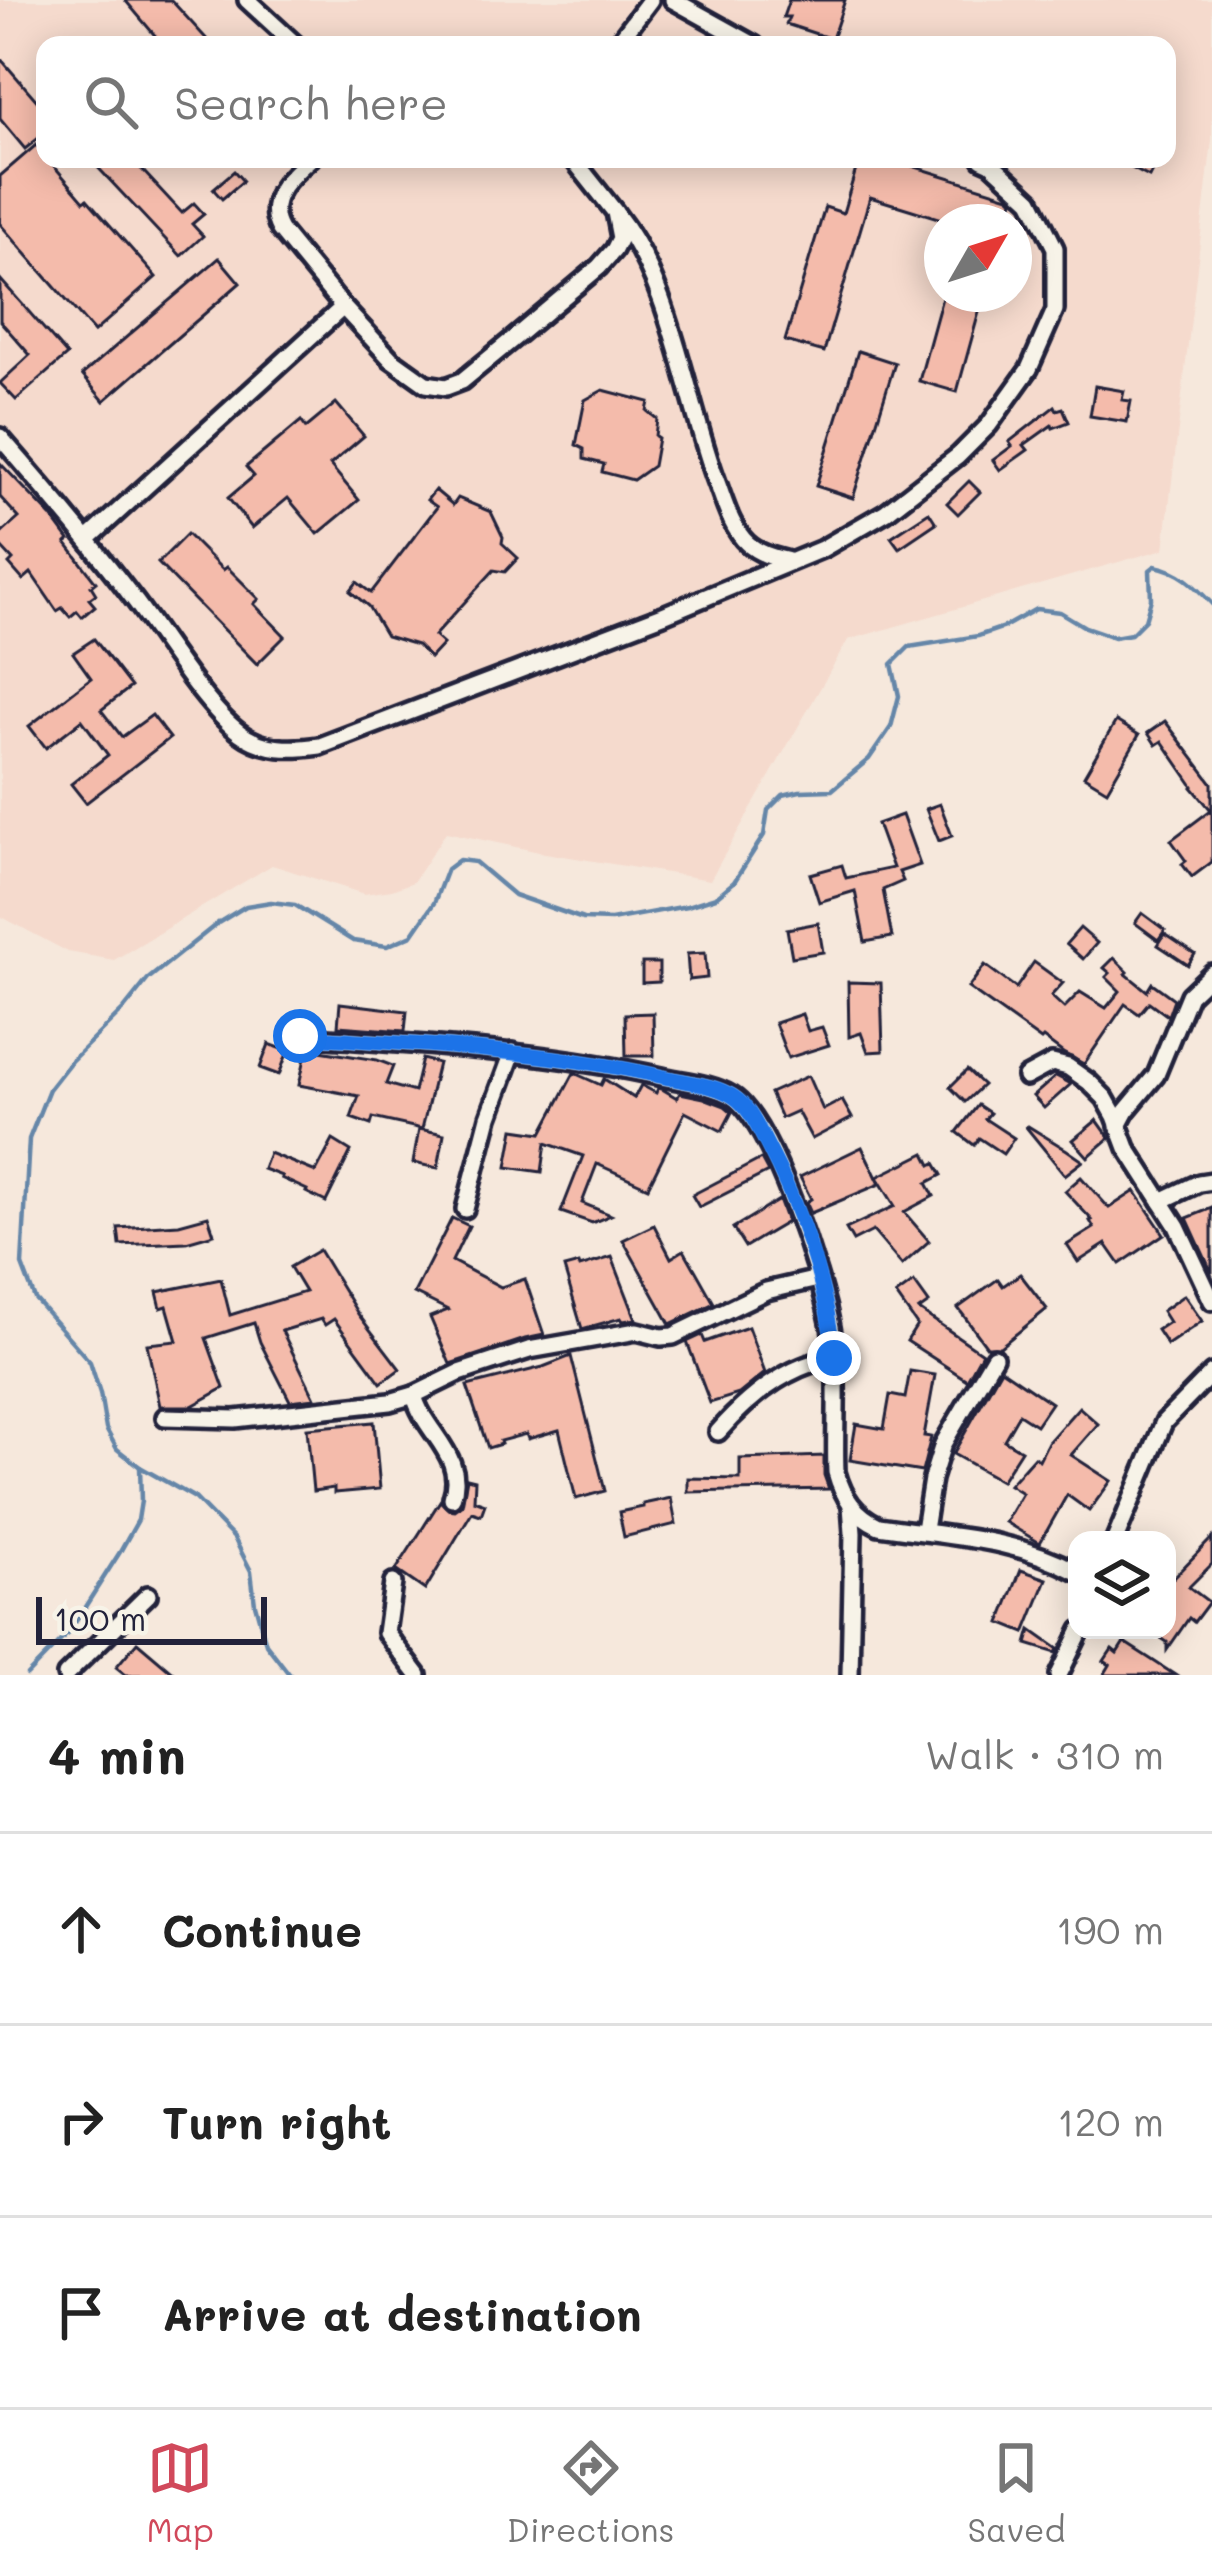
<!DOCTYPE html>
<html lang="en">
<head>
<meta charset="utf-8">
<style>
  body { margin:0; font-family:Mali,sans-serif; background:#f6f6f6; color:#222 }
  .controls { position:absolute; right:36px; bottom:36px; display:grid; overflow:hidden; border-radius:24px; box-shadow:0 6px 30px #0003 }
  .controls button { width:108px; height:108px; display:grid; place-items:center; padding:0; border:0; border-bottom:3px solid #e0e0e0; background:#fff; color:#222; font:60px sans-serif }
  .compass { position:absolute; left:924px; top:204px; width:108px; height:108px; border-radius:50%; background:#fff; box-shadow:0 6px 30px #0003; rotate:51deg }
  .scale { position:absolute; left:36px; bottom:30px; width:231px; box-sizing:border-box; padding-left:12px; border:6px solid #22223b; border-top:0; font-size:33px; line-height:42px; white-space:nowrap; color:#22223b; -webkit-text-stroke:9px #f7f3e8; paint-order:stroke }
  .stop { position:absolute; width:36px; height:36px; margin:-27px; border:9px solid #1a73e8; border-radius:50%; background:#fff }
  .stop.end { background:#1a73e8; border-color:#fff; box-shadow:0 3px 12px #0008 }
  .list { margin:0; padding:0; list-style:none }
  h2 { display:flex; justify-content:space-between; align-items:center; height:156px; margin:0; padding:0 48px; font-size:51px }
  h2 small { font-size:39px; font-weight:400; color:#767676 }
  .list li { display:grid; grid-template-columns:78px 1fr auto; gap:36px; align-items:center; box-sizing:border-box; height:192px; padding:0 48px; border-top:3px solid #e0e0e0 }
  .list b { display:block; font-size:45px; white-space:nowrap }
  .list em { font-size:39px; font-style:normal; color:#767676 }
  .icon { flex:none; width:66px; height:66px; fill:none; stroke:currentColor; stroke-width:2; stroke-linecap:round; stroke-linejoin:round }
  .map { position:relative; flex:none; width:1212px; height:1675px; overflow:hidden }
  .search { position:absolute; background:#fff; box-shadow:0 6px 30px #0003; left:36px; right:36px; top:36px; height:132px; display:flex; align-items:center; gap:30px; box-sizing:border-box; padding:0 42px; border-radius:24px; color:#767676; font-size:45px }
  .sheet { height:732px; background:#fff }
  nav { display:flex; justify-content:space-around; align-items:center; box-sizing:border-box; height:168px; border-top:3px solid #e0e0e0; background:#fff; font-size:33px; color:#767676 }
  nav a { display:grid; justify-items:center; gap:6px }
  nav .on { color:#d1495b }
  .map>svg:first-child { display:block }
  .built { fill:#f5dacd; fill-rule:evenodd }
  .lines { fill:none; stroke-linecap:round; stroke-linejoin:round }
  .stream { stroke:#6586a8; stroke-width:4.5 }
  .building { fill:#f4bbab; stroke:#22223b; stroke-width:3 }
  .street-casing { stroke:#22223b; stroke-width:24 }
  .street { stroke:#f7f3e8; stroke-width:15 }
  .route { stroke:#1a73e8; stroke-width:15 }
</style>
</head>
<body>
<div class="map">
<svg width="1212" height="1675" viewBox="0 0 1212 1675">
  <rect width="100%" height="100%" fill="#f6e8dc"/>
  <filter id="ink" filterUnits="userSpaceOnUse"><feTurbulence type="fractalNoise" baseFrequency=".00833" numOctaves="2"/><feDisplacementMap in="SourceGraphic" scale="24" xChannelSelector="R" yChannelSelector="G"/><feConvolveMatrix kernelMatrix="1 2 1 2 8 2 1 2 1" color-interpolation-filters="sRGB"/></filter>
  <g filter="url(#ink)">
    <path class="built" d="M0,0H1212V140L1164,549L848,640L710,880L539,852L446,832L413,882L392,890L364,894L272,865L114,960L68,952L0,916ZM45,45H1167V159H45ZM942,222H1014V294H942Z"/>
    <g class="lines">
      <g class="stream">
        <polyline points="27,1675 69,1632 120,1552 138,1520 141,1501 140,1467"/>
        <path d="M290,1675L266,1644L255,1604L251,1571L234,1538L195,1498L140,1467L117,1449L106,1429L100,1393L90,1362L35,1299L22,1265L29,1139L49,1089L71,1061L124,1009L148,979L218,923L246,906L271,902L295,905L353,941L387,946L412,935L434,903L447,869L459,860L475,862L514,895L583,919L611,920L687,906L716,897L734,882L764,835L768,810L783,795L800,791L832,790L869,759L891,727L899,696L892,664L909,647L978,636L1004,627L1036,609L1060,612L1085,627L1114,637L1131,634L1145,620L1151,599L1150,570L1155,566C1181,571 1194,585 1212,604"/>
      </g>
    </g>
    <g class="building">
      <polygon points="125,0 171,0 212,45 163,45"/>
      <polygon points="789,0 845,0 832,39 786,24 789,17 783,17"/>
      <polygon points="0,58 45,110 45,133 25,149 0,119"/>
      <polygon points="36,145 45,155 45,159 48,159 84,201 87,199 156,277 94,332 0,224 0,176"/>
      <polygon points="90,159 132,159 182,213 194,203 204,214 192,224 203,236 181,256"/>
      <polygon points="859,159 890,159 1009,196 1013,200 1006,222 951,222 870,197 824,352 785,341 825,207 843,213"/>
      <polygon points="1114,159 1158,159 1149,177"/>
      <polygon points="234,171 243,181 222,199 213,189"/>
      <polygon points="219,258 240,283 104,401 82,375"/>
      <polygon points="0,279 67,355 16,400 0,383 30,355 0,321"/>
      <polygon points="943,294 984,294 957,392 919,381"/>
      <polygon points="858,351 895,363 853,498 816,486"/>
      <polygon points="1095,386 1124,391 1122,400 1131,401 1127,422 1090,416"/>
      <polygon points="603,390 649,402 647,411 657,419 655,436 658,438 653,466 633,480 602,472 604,464 584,459 584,449 576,445 585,400"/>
      <polygon points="336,403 364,436 330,465 359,500 318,534 288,498 252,528 228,498 254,476 246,467 301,421 306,428"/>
      <polygon points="1055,406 1057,410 1063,408 1069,422 1053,428 1052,425 1024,445 1028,450 1000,470 993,460 1012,446 1009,442"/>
      <polygon points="0,463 52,517 69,540 66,543 96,582 91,586 96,594 89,599 95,606 82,617 77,611 70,617 62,608 57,611 31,573 23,580 9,564 13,560 0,546 0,535 19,518 0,497"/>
      <polygon points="969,481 980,492 958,514 947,503"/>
      <polygon points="435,490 453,505 458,498 491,512 503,537 502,543 518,558 505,572 494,570 434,636 443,644 430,658 417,645 386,636 368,606 350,591 357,582 371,593 437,507 427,500"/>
      <polygon points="929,512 936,523 899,548 891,537"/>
      <polygon points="187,534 223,570 227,567 259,599 254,604 285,636 257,664 158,563"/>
      <polygon points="94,639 131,687 101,710 122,737 152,715 170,738 86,803 71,784 108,755 82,720 46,748 29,726 91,678 73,653"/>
      <polygon points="1116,721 1139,735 1107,790 1084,776"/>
      <polygon points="1165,721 1212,783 1212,862 1192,877 1182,864 1186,861 1171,840 1211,810 1192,787 1193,786 1162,741 1156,745 1148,733"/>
      <polygon points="940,804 952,836 939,841 926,809"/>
      <polygon points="902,815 920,865 899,872 903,881 883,890 892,937 865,942 855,891 819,902 810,874 842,865 846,878 893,868 877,824"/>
      <polygon points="1142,913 1165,930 1158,940 1135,923"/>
      <polygon points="818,923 823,952 792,957 787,929"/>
      <polygon points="1080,928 1097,943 1083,959 1066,944"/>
      <polygon points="1165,934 1195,954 1188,965 1158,945"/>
      <polygon points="705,953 707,978 689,980 687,954"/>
      <polygon points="1114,958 1128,972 1126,974 1147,991 1152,983 1174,999 1168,1016 1149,1002 1139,1014 1125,1004 1084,1064 1063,1053 1043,1038 1041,1040 968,988 985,965 1016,988 1034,962 1063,983 1051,996 1064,1008 1080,992 1106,1008 1120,991 1106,977 1110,973 1104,968"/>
      <polygon points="642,963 659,963 659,982 642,983"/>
      <polygon points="848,982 881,983 883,1051 868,1052 861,1033 849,1037"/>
      <polygon points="340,1003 407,1011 405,1031 338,1026"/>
      <polygon points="653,1013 654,1056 626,1056 625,1014"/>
      <polygon points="802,1014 808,1031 822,1027 829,1045 788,1058 775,1023"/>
      <polygon points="269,1044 288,1051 279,1075 260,1068"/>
      <polygon points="307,1049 377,1060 393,1066 386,1084 414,1092 422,1059 438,1063 422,1129 373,1118 371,1125 351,1118 359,1096 299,1085"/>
      <polygon points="967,1070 983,1085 965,1102 950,1087"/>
      <polygon points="574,1073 601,1085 604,1079 634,1098 641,1085 656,1093 658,1088 662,1089 677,1098 680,1093 704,1098 725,1106 732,1112 722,1131 685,1112 648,1187 597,1164 582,1203 611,1215 592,1223 561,1212 583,1156 546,1143 542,1172 507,1167 514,1129 542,1133"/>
      <polygon points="808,1076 823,1110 842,1100 852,1118 812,1139 797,1111 781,1118 770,1093"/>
      <polygon points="1056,1076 1071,1084 1044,1108 1033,1096"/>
      <polygon points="978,1105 990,1113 985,1119 1014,1138 1003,1154 979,1138 974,1145 957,1132"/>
      <polygon points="1097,1120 1110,1138 1088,1157 1073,1140"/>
      <polygon points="1028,1126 1067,1150 1083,1161 1065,1175 1026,1127"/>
      <polygon points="419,1129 444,1134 438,1168 413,1163"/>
      <polygon points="333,1140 351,1151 326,1202 306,1192 307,1190 281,1178 282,1176 263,1169 269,1153 316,1172"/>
      <polygon points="862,1147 880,1184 811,1213 806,1202 811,1199 800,1177"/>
      <polygon points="925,1153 931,1165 935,1163 942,1175 927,1183 934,1196 904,1212 929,1241 902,1265 873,1231 853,1241 846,1229 895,1206 877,1177"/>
      <polygon points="761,1159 768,1172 699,1207 692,1195"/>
      <polygon points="1081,1177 1109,1208 1135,1191 1164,1234 1120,1264 1106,1244 1078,1262 1067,1245 1094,1228 1090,1221 1092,1220 1065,1191"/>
      <polygon points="779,1200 787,1222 745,1247 733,1228"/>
      <polygon points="1212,1208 1212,1273 1187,1218"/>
      <polygon points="208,1216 214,1234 186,1242 120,1245 118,1228 179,1224"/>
      <polygon points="452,1218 469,1226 452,1261 501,1287 525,1279 544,1335 525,1339 450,1364 430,1317 448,1310 414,1293"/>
      <polygon points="654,1225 671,1258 684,1250 714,1303 670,1324 623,1240"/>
      <polygon points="319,1250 358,1314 400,1369 381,1383 334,1319 325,1325 321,1319 282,1331 315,1398 290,1401 260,1342 254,1323 206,1338 224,1388 192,1406 160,1406 147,1344 177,1341 167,1306 161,1308 157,1292 221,1279 230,1315 305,1292 290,1267"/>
      <polygon points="612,1257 636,1319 623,1321 621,1318 582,1329 564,1268 579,1264 580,1267"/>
      <polygon points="1020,1274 1047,1309 1000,1347 987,1347 958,1308 998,1279 1003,1286"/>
      <polygon points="914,1282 929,1303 919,1310 982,1353 967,1380 907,1341 917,1325 896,1295"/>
      <polygon points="1184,1295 1202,1321 1167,1345 1157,1330 1169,1322 1162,1311"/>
      <polygon points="748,1327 765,1373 739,1394 710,1403 687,1342 702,1335 705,1342"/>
      <polygon points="571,1356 605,1491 576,1499 559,1430 528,1439 526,1434 500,1441 501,1444 488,1448 467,1386 543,1367"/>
      <polygon points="1001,1369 1051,1403 1036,1425 1019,1414 1004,1440 1021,1450 1001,1481 953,1454"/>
      <polygon points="910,1371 935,1375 924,1436 931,1437 922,1472 850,1460 856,1424 884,1429 890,1395 905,1398"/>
      <polygon points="1079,1407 1098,1424 1071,1455 1111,1481 1089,1511 1067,1495 1040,1543 1005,1522 1022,1493 1009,1485 1034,1457 1039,1460 1048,1442"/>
      <polygon points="374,1422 380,1489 334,1493 334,1488 313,1491 307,1428"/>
      <polygon points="824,1456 824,1475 829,1489 688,1492 688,1478 740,1479 740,1459"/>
      <polygon points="467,1478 475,1480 474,1500 485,1504 481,1515 472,1512 425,1590 396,1570 440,1501 448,1509 455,1510 462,1505"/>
      <polygon points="671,1498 676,1524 624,1537 619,1512 643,1507 643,1504"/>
      <polygon points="1212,1538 1212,1564 1189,1587 1209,1602 1194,1622 1189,1618 1167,1650 1167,1642 1149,1630 1167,1630 1167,1572 1174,1577"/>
      <polygon points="1021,1570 1047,1579 1025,1633 1000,1623"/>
      <polygon points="1031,1630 1058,1649 1056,1653 1027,1644"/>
      <polygon points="137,1642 176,1675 126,1675 116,1667"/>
      <polygon points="1124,1642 1152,1660 1175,1675 1104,1675 1110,1665 1104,1661 1112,1649 1117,1653"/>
    </g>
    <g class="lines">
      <g class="street-casing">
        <g id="street">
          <polyline points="247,0 296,45"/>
          <polyline points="673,0 754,45"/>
          <polyline points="616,45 650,0"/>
          <path d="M310,159C289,177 263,200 280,230L343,307L391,359L426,384L446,387L462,381L513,339L599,267L614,250L620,238L615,212L573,159"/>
          <path d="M617,215C672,285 686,401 718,485C725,504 732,529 747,543C759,554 773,557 789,561"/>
          <path d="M0,437C47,491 93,545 136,602C163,638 206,708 240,733C264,751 292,750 320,746L663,615L822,549L886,512L958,456L989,425L1029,369L1055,310V248L1031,200L991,163L982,159"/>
          <polyline points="89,538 343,307"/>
          <path d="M300,1036C421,1045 543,1050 662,1077C684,1082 712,1084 732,1096C772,1120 822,1279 831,1327C840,1375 834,1424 836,1472C843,1497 855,1515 879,1526C950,1537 1012,1537 1077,1572"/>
          <polyline points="1026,1077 1052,1063 1068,1067 1089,1082 1105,1098 1115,1116 1127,1148 1177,1226 1212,1301"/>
          <polyline points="1118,1126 1126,1111 1156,1075 1189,995 1212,973"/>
          <polyline points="1161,1201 1199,1183 1212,1181"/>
          <polyline points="465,1209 489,1117 513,1052"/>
          <path d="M414,1395C423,1432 467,1456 452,1498"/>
          <polyline points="165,1417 235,1419 390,1402 414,1395 459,1373 529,1350 637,1331 661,1337 673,1336 766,1291 818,1279"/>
          <path d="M718,1432C749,1397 787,1365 834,1358"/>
          <polyline points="924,1530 932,1479 943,1444 994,1357"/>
          <polyline points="1115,1540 1164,1422 1212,1373"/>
          <polyline points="393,1583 386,1633 418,1675"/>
          <polyline points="66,1675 148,1595"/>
          <polyline points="850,1675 853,1533 851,1506"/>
          <polyline points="1059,1675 1081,1630"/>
        </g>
      </g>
      <use href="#street" class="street"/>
    </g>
  </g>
  <g class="lines" filter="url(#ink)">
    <path class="route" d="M300,1036C422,1045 544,1050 664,1077C685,1082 715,1084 734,1097C749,1107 757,1126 765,1141C800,1207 827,1284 834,1358"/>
  </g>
</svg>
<div class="controls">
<button><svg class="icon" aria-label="layers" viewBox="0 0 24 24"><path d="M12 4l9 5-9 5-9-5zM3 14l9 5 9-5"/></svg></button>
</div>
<svg class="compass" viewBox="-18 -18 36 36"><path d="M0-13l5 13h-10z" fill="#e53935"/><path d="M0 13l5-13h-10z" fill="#767676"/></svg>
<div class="scale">100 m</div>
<div class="stop" style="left:300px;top:1036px"></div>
<div class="stop end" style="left:834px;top:1358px"></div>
<div class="search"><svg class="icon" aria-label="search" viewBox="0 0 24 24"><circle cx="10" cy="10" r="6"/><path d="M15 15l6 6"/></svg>Search here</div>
</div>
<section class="sheet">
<h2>4 min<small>Walk · 310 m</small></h2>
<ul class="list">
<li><svg class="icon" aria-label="ahead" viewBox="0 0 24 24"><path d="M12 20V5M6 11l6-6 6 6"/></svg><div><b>Continue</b></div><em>190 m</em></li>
<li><svg class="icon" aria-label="right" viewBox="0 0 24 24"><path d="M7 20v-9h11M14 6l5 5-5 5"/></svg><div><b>Turn right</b></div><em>120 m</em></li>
<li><svg class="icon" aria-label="arrive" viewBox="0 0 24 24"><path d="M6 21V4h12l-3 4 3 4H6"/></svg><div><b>Arrive at destination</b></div></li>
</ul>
</section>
<nav>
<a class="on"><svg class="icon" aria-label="map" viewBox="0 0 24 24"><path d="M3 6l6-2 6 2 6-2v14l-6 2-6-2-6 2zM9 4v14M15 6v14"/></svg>Map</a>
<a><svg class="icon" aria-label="directions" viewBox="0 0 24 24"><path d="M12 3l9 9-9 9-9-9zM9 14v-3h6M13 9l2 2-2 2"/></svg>Directions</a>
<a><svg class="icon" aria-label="saved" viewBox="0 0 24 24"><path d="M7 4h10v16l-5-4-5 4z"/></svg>Saved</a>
</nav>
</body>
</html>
